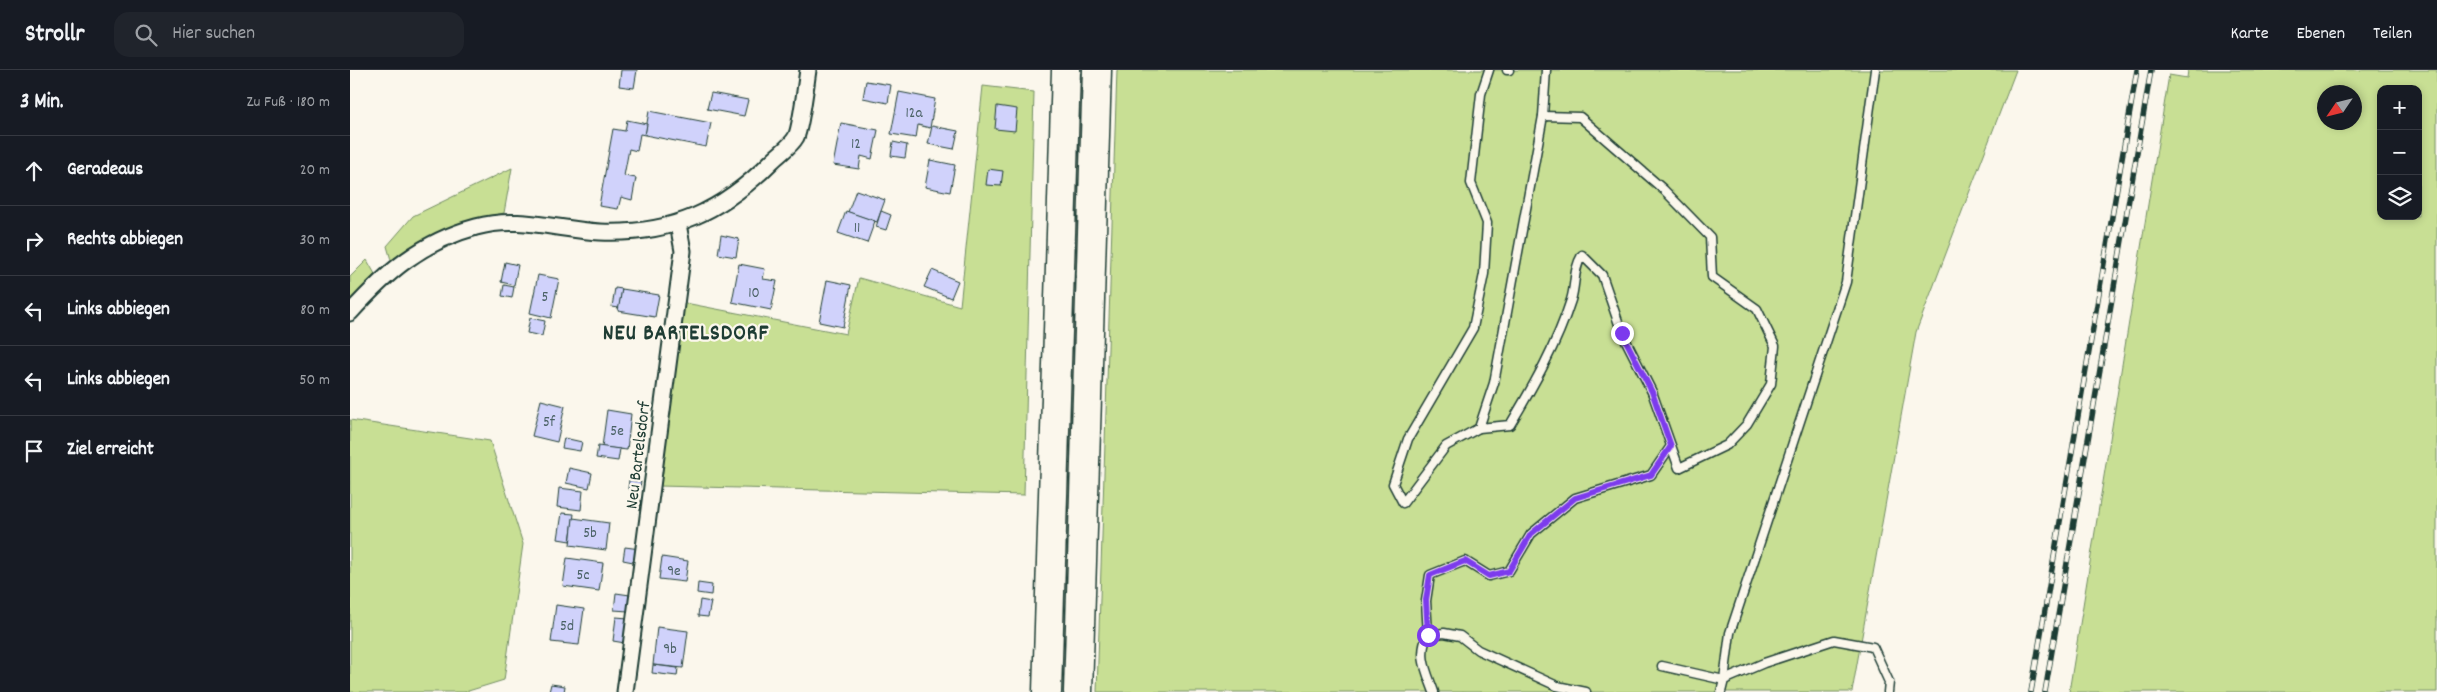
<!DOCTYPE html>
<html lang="de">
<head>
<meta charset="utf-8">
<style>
  body { margin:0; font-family:Dekko,sans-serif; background:#20242c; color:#f1f3f6 }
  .controls { position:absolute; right:15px; top:15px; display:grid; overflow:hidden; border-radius:10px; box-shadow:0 2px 8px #0003 }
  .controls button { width:45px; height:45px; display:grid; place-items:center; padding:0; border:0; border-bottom:1px solid #363941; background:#171b24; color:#f1f3f6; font:25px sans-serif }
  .compass { position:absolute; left:1967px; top:15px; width:45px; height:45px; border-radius:50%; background:#171b24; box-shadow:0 2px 8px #0003; rotate:235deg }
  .stop { position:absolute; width:15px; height:15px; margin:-11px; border:4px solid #7c3aed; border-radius:50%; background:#fff }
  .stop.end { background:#7c3aed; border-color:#fff; box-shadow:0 1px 5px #0008 }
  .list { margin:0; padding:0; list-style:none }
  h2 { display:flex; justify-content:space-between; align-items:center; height:65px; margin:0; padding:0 20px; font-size:21px }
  h2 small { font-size:16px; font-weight:400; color:#9ea1a6 }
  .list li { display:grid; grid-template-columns:32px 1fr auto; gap:15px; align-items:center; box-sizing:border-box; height:70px; padding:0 20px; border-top:1px solid #363941 }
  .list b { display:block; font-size:19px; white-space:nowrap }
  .list em { font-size:16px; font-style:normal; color:#9ea1a6 }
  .icon { flex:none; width:28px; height:28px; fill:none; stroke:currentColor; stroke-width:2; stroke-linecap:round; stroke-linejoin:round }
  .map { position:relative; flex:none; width:2087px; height:622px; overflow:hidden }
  header { display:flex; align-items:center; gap:30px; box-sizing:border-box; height:70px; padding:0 25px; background:#171b24; border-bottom:1px solid #363941 }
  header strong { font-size:24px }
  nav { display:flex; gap:28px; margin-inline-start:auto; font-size:18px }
  .search { width:350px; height:45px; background:#20242c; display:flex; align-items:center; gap:12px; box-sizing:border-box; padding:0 18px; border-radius:15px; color:#9ea1a6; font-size:19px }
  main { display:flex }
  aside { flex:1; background:#171b24 }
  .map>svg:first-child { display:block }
  .green { fill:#c8df94; stroke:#748e64; fill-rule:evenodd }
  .building { fill:#d0d2fb; stroke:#1f3d34 }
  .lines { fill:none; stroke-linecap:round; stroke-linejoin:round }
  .service-casing { stroke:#1f3d34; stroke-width:11 }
  .minor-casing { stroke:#1f3d34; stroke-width:19 }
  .motorway-casing { stroke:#1f3d34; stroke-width:31 }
  .service { stroke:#fbf7ec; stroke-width:8 }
  .minor { stroke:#fbf7ec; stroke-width:15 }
  .motorway { stroke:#fbf7ec; stroke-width:28 }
  .rail-casing { stroke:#1f3d34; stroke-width:5.5 }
  .rail { stroke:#fbf7ec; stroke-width:4; stroke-dasharray:11; stroke-linecap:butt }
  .route { stroke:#7c3aed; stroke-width:6 }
  .labels { text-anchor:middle; stroke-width:4.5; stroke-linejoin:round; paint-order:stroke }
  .number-label { font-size:15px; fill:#4b6266 }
  .street-label { font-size:18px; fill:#1f3d34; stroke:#fbf7ec }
  .district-label { font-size:22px; font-weight:bold; letter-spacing:1px; fill:#1f3d34; stroke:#fbf7ec }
</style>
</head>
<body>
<header>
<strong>Strollr</strong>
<div class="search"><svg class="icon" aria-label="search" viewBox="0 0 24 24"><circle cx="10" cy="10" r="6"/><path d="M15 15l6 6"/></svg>Hier suchen</div>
<nav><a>Karte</a><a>Ebenen</a><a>Teilen</a></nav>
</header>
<main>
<aside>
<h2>3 Min.<small>Zu Fuß · 180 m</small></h2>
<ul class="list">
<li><svg class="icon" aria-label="ahead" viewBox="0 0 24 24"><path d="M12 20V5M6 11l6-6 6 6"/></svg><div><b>Geradeaus</b></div><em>20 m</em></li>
<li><svg class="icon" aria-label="right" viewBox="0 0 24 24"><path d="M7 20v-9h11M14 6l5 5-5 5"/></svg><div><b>Rechts abbiegen</b></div><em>30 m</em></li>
<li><svg class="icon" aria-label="left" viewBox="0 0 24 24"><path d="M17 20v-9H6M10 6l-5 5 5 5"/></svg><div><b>Links abbiegen</b></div><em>80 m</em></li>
<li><svg class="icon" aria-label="left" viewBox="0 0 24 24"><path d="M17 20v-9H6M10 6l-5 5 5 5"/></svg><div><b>Links abbiegen</b></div><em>50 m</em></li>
<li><svg class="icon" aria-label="arrive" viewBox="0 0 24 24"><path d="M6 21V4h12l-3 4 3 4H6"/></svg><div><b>Ziel erreicht</b></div></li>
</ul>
</aside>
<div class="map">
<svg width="2087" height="622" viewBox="0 0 2087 622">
  <rect width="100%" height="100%" fill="#fbf7ec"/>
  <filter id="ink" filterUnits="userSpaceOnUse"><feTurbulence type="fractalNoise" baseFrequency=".02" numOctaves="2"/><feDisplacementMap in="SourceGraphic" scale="10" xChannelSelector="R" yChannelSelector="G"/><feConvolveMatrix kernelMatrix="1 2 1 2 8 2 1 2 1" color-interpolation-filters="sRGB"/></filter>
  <g filter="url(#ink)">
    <g class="green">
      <polygon points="767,0 1666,0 1566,262 1502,622 747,622"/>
      <path d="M1838,0H2087V622H1719L1819,5L1837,8ZM2031,19H2068V146H2031ZM1974,22H2004V52H1974Z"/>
      <polygon points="633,16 684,22 674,425 309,416 330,232 496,264 509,208 610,236"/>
      <path d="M162,98L154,143C111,152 79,168 41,190L37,176L63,146Z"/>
      <polygon points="17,190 25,204 0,232 0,207"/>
      <polygon points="0,350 140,371 173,474 154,610 115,622 0,622"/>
    </g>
    <g class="building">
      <polygon points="271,0 287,0 284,18 269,16"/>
      <polygon points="516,11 541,15 538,33 513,28"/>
      <polygon points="549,22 585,29 580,58 568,55 566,68 541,64"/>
      <polygon points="361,23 398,30 394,46 357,39"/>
      <polygon points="647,36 667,39 665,61 645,59"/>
      <polygon points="299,41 361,53 356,77 295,65"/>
      <polygon points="277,50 297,54 295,65 290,64 287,81 279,79 274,106 286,108 282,130 271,127 268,139 249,136 263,59 275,61"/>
      <polygon points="491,53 528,60 522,89 511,86 509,99 483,95"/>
      <polygon points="582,56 608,61 604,79 578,74"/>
      <polygon points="543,72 557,75 555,88 541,86"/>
      <polygon points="580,90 605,95 600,122 575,117"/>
      <polygon points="638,99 653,101 651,116 636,115"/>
      <polygon points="506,120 535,130 527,152 498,142"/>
      <polygon points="496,141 525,151 517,173 488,163"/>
      <polygon points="531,141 541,145 536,160 526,157"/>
      <polygon points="371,165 389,169 386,187 368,184"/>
      <polygon points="155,192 168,195 164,215 151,212"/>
      <polygon points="389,194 415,199 413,209 427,211 421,240 382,232"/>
      <polygon points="582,200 608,211 601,228 574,217"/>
      <polygon points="188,205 209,209 201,248 180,243"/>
      <polygon points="477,210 501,215 493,257 469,252"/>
      <polygon points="154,215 164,217 162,228 152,226"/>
      <polygon points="265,218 272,219 269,238 262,237"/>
      <polygon points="272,219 309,225 305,247 268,241"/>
      <polygon points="180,248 195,251 192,266 177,263"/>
      <polygon points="191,330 215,336 207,372 182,366"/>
      <polygon points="257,340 281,344 277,380 252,377"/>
      <polygon points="214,368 232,372 230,381 212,378"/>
      <polygon points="248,376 270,379 268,391 246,388"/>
      <polygon points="219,398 242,403 239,418 216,413"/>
      <polygon points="279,410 291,412 289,421 278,419"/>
      <polygon points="209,418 233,421 231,440 207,437"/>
      <polygon points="212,443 224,444 220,471 208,469"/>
      <polygon points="223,448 259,453 256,480 220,475"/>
      <polygon points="275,477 290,479 288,493 273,490"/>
      <polygon points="312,487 338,491 335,512 309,509"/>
      <polygon points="217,488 253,493 249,521 213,516"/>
      <polygon points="348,513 362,515 361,525 347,523"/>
      <polygon points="266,523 280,525 278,541 264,540"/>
      <polygon points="350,530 361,532 358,547 348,546"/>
      <polygon points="206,535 234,539 229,575 201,572"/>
      <polygon points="266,547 278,548 275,573 263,571"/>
      <polygon points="307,557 338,561 333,598 303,595"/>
      <polygon points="303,595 328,598 327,606 302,603"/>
      <polygon points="201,614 215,616 214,622 199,622"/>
    </g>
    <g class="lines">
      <g class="service-casing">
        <g id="service">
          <polyline points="1139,0 1131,24 1121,113 1137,153 1134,204 1123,258 1058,369 1043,414 1053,433 1096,376 1129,358 1144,313 1193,46 1196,0"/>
          <polyline points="1157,0 1159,0"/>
          <path d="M1129,358L1160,355C1184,315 1207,274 1221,230C1226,214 1223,200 1232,185L1252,205L1272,263L1302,322L1329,398L1377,375L1397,354L1421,314L1425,276L1407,239L1362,207L1360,167L1314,120L1230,47L1193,46"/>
          <polyline points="1078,565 1076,531 1080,505 1115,491 1139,506 1159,501 1181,464 1225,428 1301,405 1321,376"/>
          <polyline points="1312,596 1374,610 1380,563 1496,212 1525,0"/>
          <path d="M1084,622C1077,602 1067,585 1078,565L1094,563L1110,566L1128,580L1207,616L1236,622"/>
          <polyline points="1371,622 1374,610 1414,593 1484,570 1523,577 1539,612 1538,622"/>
        </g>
      </g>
      <g class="minor-casing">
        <g id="minor">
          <path d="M0,243C37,202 71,172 126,157C168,145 208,160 250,162C321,165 372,142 422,91C429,84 441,76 446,67C451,57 456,13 458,0"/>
          <polyline points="275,622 333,181 328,154"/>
        </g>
      </g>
      <g class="motorway-casing">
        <g id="motorway">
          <polyline points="697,622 716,0"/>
          <polyline points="728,622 747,0"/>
        </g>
      </g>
      <use href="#service" class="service"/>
      <use href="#minor" class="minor"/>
      <use href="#motorway" class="motorway"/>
      <g class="rail-casing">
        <g id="rail">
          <polyline points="1681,622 1787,0"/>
          <polyline points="1695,622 1801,0"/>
        </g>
      </g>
      <use href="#rail" class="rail"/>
    </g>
  </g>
  <g class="lines" filter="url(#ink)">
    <polyline class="route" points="1078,565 1076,530 1080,505 1115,491 1139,506 1159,501 1181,464 1225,428 1301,405 1321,376 1302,322 1272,263"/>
  </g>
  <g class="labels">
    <g class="number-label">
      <text x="564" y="47">12a</text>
      <text x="506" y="78">12</text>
      <text x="507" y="162">11</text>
      <text x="404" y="227">10</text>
      <text x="195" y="231">5</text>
      <text x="199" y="356">5f</text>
      <text x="267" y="365">5e</text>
      <text x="240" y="467">5b</text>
      <text x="324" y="505">9e</text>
      <text x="233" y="509">5c</text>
      <text x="217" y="560">5d</text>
      <text x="320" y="583">9b</text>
    </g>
    <g class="street-label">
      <text transform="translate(287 385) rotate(-83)" y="6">Neu Bartelsdorf</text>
    </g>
    <g class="district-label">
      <text x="336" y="269">NEU BARTELSDORF</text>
    </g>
  </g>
</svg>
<div class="controls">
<button>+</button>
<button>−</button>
<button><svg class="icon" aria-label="layers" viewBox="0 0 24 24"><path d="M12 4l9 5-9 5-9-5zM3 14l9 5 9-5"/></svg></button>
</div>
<svg class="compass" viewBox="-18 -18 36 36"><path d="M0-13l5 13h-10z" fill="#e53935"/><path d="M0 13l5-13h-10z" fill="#9ea1a6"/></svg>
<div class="stop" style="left:1078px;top:565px"></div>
<div class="stop end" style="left:1272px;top:263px"></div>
</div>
</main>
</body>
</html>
